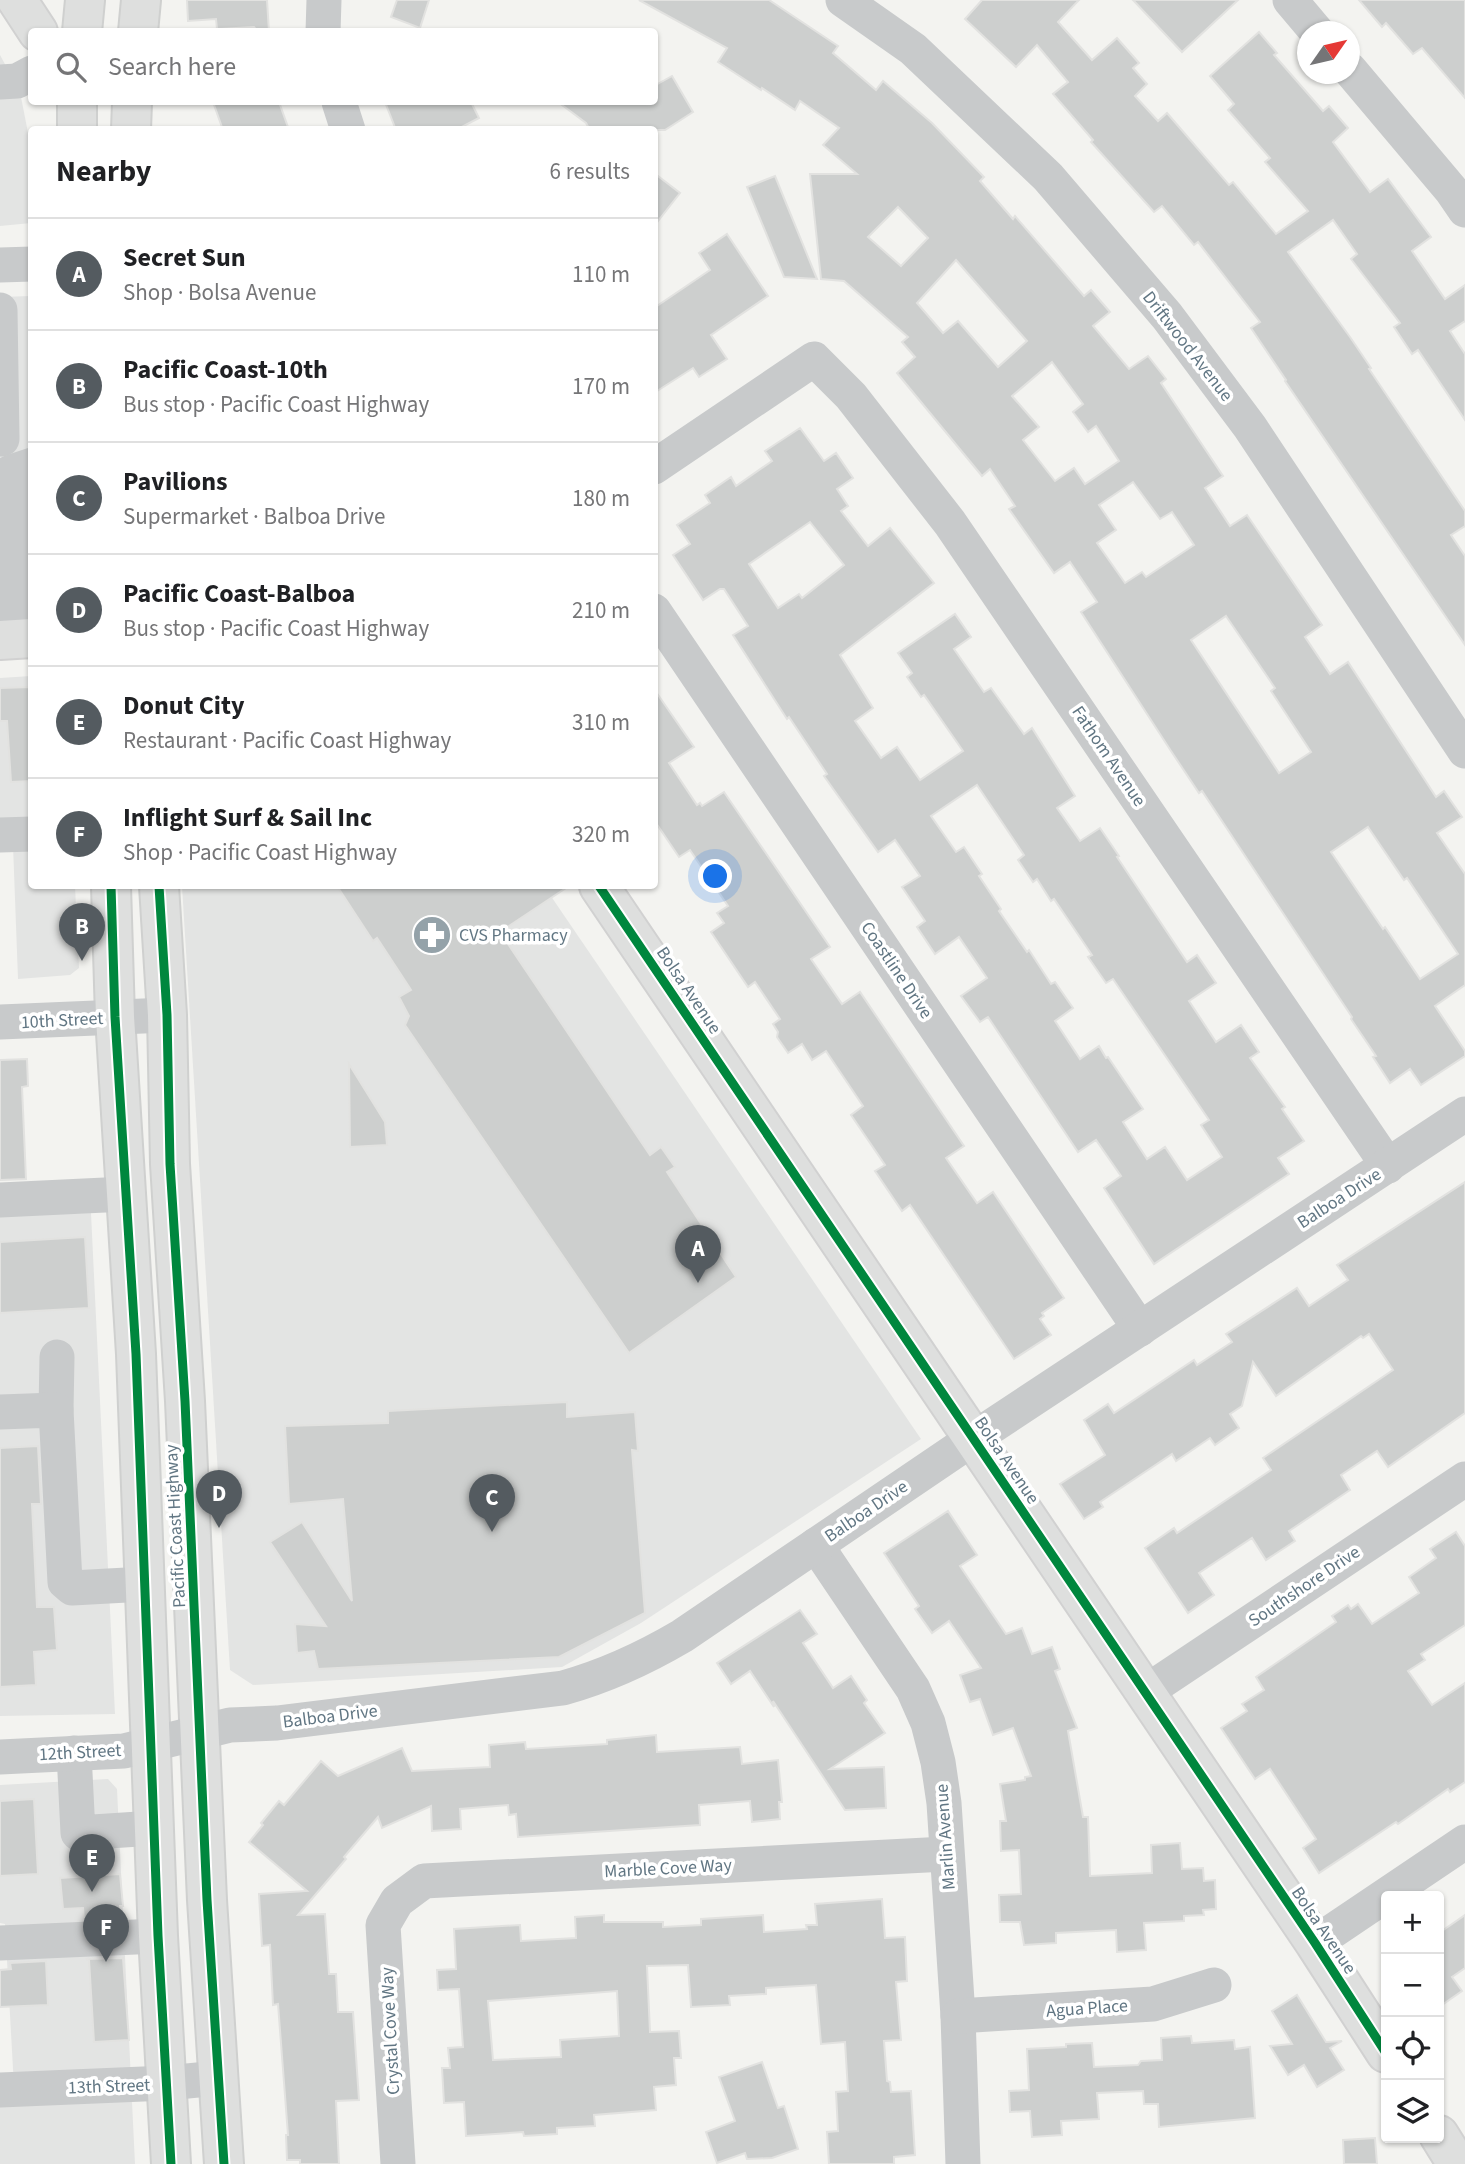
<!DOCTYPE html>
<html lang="en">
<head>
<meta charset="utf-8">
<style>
  body { margin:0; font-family:"Source Sans 3",sans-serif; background:#f6f6f6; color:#202124 }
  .controls { position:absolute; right:21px; bottom:21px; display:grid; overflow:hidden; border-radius:7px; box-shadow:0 2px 5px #0004 }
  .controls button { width:63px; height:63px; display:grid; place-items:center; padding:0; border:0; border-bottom:2px solid #e0e0e0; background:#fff; color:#202124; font:35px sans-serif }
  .compass { position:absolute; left:1297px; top:21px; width:63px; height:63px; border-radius:50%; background:#fff; box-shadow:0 2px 5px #0004; rotate:56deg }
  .you { position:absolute; left:716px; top:877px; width:24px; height:24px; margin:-18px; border:5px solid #fff; border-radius:50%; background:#1a73e8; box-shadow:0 0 0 10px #1a73e833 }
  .badge { display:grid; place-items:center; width:46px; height:46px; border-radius:50%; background:#545b60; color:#fff; font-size:23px; font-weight:700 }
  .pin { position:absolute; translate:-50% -58px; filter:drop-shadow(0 2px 4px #0008) }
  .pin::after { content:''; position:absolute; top:37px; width:24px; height:21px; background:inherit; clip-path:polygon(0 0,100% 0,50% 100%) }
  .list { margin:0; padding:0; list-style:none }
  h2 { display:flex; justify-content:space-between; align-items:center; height:91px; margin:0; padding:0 28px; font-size:30px }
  h2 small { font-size:23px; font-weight:400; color:#757577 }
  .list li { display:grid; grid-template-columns:46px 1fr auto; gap:21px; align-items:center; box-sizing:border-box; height:112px; padding:0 28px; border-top:2px solid #e0e0e0 }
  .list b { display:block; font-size:26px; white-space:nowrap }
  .list p { margin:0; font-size:23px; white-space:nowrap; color:#757577 }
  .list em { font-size:23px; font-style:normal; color:#757577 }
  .icon { flex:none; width:38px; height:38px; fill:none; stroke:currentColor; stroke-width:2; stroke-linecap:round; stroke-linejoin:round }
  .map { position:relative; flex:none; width:1465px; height:2164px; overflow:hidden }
  .search { position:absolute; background:#fff; box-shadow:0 2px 5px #0004; left:28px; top:28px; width:630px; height:77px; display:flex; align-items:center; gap:18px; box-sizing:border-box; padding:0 24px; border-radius:7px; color:#757577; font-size:26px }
  .panel { position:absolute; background:#fff; box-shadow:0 2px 5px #0004; left:28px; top:126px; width:630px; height:763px; border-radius:7px }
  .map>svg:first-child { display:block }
  .built { fill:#e3e4e3 }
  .building { fill:#cdcfce; stroke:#e2e2e0; stroke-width:2; fill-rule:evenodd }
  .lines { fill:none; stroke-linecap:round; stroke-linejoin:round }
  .major-casing { stroke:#d1d1d1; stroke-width:42 }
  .highway-casing { stroke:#cfd0cf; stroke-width:42 }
  .minor { stroke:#c8cacb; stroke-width:35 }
  .major { stroke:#dedfde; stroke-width:38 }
  .highway { stroke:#dedfde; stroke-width:38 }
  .cycleway-casing { stroke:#fff; stroke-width:13 }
  .cycleway { stroke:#00873e; stroke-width:9 }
  .labels { text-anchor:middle; stroke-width:7; stroke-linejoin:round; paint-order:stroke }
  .street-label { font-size:18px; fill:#617683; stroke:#fff }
  .poi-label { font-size:18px; fill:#617683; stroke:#fff; text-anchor:start }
</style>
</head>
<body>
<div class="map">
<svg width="1465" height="2164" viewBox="0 0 1465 2164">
  <rect width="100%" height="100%" fill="#f3f3f0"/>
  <g class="built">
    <polygon points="0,55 20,92 31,148 31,223 0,226"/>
    <polygon points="31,296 31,593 0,595 0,297"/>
    <polygon points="31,676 32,886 75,886 79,968 70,975 18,979 13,845 0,845 0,678"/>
    <polygon points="182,886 544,886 921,1439 641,1623 562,1667 253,1685 230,1670"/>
    <polygon points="91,1213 115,1714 0,1716 0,1215"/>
    <polygon points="108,1779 117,1789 135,2164 0,2164 0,2106 15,2105 5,1924 0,1923 0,1785"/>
  </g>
  <g class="building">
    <polygon points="187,0 267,0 269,32 258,32 254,27 217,29 216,19 188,21"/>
    <polygon points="397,0 429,0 420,28 391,17"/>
    <path d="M639,0H769L838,46L833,53L876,90L883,81L932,123L984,177L980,181L1013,219L1015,216L1084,296L1091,290L1110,312L1093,326L1129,369L1148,356L1166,379L1161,383L1223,476L1205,488L1230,526L1247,515L1322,625L1305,637L1330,674L1348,662L1436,797L1444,791L1462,817L1437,833L1465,874V985L1435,1006L1465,1051V1056L1421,1085L1410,1069L1390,1083L1373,1057L1376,1056L1351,1019L1352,1017L1202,791L1199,793L1171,751L1081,612L1097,602L1070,562L1054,573L1009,509L1015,506L990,469L982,476L897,373L915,357L902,342L908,337L844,281L821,279L810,174H857L823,145L839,128L800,101L795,110L762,88L761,90L718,62L727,48ZM898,207L928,238L901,266L868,237ZM956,260L1027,341L998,367L958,321L943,333L917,303ZM1052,362L1083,404L1073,412L1088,432L1096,426L1119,461L1085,484L1074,468L1055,481L1023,440L1039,427L1012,396ZM1133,482L1160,519L1172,512L1194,545L1146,577L1142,572L1125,583L1097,543L1116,530L1099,505ZM1226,616L1275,688L1271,691L1311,752L1279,773L1191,640ZM1368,827L1404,880L1407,878L1458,954L1420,979L1385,927L1383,929L1331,852Z"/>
    <polygon points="982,0 1079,0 1058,22 1092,60 1117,38 1139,63 1133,68 1147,84 1135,96 1158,121 1167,113 1229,185 1233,182 1276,234 1308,211 1265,162 1270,158 1228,110 1234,104 1210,76 1259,32 1277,53 1274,55 1323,111 1329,106 1348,128 1333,142 1370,192 1388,179 1431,237 1412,251 1445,299 1465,285 1465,321 1450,331 1465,354 1465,420 1418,350 1412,354 1394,327 1400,323 1351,259 1357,254 1333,220 1288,252 1350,337 1371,368 1369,369 1465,511 1465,526 1451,535 1465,556 1465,645 1285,381 1286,380 1251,328 1260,322 1198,242 1194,245 1162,206 1154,212 1091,142 1093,140 1053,94 1068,82 1037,45 1016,67 965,19"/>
    <polygon points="1133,0 1238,0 1182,52"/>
    <polygon points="1359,0 1465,0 1465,98 1422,48 1413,54 1386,23 1382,27"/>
    <polygon points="672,76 693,112 665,130 590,130 586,123 558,102 654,102 654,86"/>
    <polygon points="213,102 279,102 289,130 223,130"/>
    <polygon points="385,102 471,102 479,118 456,130 396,130"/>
    <polygon points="654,173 680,193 654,226"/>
    <polygon points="775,176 817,279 784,277 747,187"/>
    <polygon points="727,234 768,296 711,335 727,359 699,377 693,368 654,393 654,308 710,270 699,253"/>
    <path d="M800,428L824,461L836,453L853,478L837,489L848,506L841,511L868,546L890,528L934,583L840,655L873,708L855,721L881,758L897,747L920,780L963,751L924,695L921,697L907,677L912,673L898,653L955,614L971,637L954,649L984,692L991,688L1024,734L1032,728L1075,796L1057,808L1080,841L1100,828L1119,856L1117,857L1187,962L1197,955L1216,983L1189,1001L1216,1042L1241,1025L1259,1052L1250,1058L1285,1107L1282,1109L1304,1141L1278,1158L1289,1174L1154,1264L1104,1188L1121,1176L1096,1140L1078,1152L988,1017L980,1022L961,996L987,978L959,937L935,954L917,927L925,921L902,887L920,876L895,840L878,852L824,776L827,774L789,717L787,719L733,635L748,626L724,589H720L703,600L673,555L690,544L677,525L710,503L705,495L731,477L736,486L772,461L765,451ZM810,522L844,565L802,598L799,594L778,608L749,564ZM977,785L1024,855L1018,860L1033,882L1037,879L1051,901L1054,899L1092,955L1088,957L1106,983L1113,979L1209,1120L1201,1125L1222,1157L1187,1180L1165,1147L1147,1159L1123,1122L1143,1109L1108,1057L1106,1058L1099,1046L1080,1059L1055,1021L1073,1008L1055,982L1051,984L1029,950L1027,952L999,911L1001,909L979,876L982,874L964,847L956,852L931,816Z"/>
    <polygon points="30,687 32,781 11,782 7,721 0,721 0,688"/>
    <polygon points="654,689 694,747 669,763 697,805 700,803 702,806 724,792 830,947 811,959 842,1004 860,992 964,1146 946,1158 977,1203 993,1192 1064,1298 1042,1313 1044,1316 1040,1319 1051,1335 1014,1359 910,1205 902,1211 875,1171 885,1165 851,1115 863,1106 826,1051 812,1060 802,1044 788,1053 777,1037 778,1032 773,1024 780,1019 755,982 748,987 711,932 724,923 717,913 728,906 690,850 679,857 654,820"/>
    <polygon points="337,886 569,886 500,932 650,1155 661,1147 675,1167 667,1172 736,1277 629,1353 405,1025 409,1016 399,997 411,990 377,938 373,941"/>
    <polygon points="27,1059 28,1086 22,1087 26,1179 0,1180 0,1060"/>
    <polygon points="349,1064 385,1122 387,1145 350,1147"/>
    <polygon points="1465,1182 1465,1413 1388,1467 1377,1451 1341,1475 1350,1490 1289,1531 1295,1541 1266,1560 1252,1538 1199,1573 1214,1595 1188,1613 1145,1548 1174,1528 1177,1533 1271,1470 1263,1458 1393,1370 1369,1334 1363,1338 1361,1336 1276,1396 1253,1362 1242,1406 1230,1414 1239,1428 1215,1445 1210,1438 1176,1461 1172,1454 1100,1502 1103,1507 1084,1519 1060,1484 1105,1455 1084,1420 1108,1404 1114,1413 1194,1360 1197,1365 1232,1342 1226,1334 1297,1288 1309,1306 1348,1280 1337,1265"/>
    <polygon points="85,1237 89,1308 0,1313 0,1242"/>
    <polygon points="567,1402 567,1417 635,1412 638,1451 632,1450 645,1613 559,1657 318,1669 314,1651 297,1653 295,1624 326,1626 270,1542 302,1522 352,1601 343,1499 289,1504 285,1426 388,1423 388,1411"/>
    <polygon points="38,1446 41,1504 32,1504 37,1607 54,1607 57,1650 34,1652 36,1685 0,1687 0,1448"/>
    <polygon points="948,1511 977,1555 960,1566 1006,1634 1022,1628 1032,1654 1052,1647 1060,1669 1055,1671 1077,1728 1068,1731 1083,1817 1088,1817 1090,1876 1152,1873 1151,1845 1180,1843 1182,1869 1203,1868 1204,1881 1215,1880 1216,1909 1203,1910 1204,1915 1184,1916 1184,1921 1144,1923 1146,1950 1117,1952 1116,1930 1056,1933 1056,1943 1024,1945 1020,1922 1000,1922 999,1895 1021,1894 1019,1850 1001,1851 1000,1821 1006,1821 1000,1784 1025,1780 1025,1777 1031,1776 1013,1728 993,1735 980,1699 970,1702 960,1675 981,1668 949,1621 932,1633 915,1609 919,1606 884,1553"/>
    <polygon points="1456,1532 1465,1546 1465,1625 1421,1654 1425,1660 1408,1671 1432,1705 1465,1683 1465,1782 1450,1792 1448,1789 1398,1824 1396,1822 1319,1873 1303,1848 1316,1839 1270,1769 1255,1779 1221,1728 1247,1711 1242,1704 1264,1690 1256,1677 1336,1622 1332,1616 1348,1605 1351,1609 1358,1604 1372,1624 1419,1593 1409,1577 1436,1558 1430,1549"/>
    <polygon points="800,1610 817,1634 803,1643 833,1688 851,1676 867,1700 864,1703 885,1733 830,1769 884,1767 886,1808 845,1810 773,1701 774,1707 750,1671 731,1684 717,1663"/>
    <polygon points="656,1735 657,1752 740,1747 742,1764 778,1760 782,1802 779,1802 780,1819 752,1822 750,1801 699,1805 700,1825 518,1837 516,1814 509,1815 508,1805 460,1809 461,1829 432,1831 431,1806 382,1828 378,1817 344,1857 346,1859 298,1915 325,1914 329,1974 336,1974 338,2012 353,2012 359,2100 336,2101 339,2164 300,2164 300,2160 287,2160 286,2135 288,2135 278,2004 273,2005 270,1945 262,1946 259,1894 307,1891 249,1842 263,1825 261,1823 279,1801 284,1805 321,1761 338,1776 402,1748 412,1771 490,1767 489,1745 525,1742 526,1749 607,1744 607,1740"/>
    <polygon points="34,1799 38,1874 0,1876 0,1801"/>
    <polygon points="120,1874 123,1906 120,1906 121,1918 84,1919 83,1908 63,1909 60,1878"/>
    <path d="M882,1899L885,1938L905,1937L907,1981L896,1982L901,2040L884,2041L887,2081L890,2082L891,2092L911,2091L915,2155L894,2157V2164H829L827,2132L838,2131L836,2092L848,2091L845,2042L821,2044L816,1985L766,1988V1994L729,1996L730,2005L691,2007L688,1965L647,1966L650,2032L679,2031L681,2058H674L676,2085L654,2087L656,2110L594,2115L595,2126L557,2128V2134L524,2136L523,2132L466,2136L464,2102L444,2103L442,2068H450L448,2048L463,2047L459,1989L438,1990L437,1970L456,1969L454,1929L520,1925L521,1941L576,1938L575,1917L604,1915V1922H663V1927L701,1925V1919L763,1915L764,1932L807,1929L806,1925H817L815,1904ZM617,1991L619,2036L560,2040L561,2057L493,2060L488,2001Z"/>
    <polygon points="1465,1915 1465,1968 1452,1977 1462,1991 1439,2007 1439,1933"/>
    <polygon points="123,1958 129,2040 94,2042 89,1960 86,1959"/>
    <polygon points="46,1961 48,2005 0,2007 0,1970 11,1969 10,1963"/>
    <polygon points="1297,1995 1326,2042 1342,2041 1330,2048 1344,2070 1317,2087 1304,2065 1288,2075 1270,2046 1292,2044 1272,2011"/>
    <polygon points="1191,2036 1192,2043 1234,2040 1235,2049 1250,2047 1255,2118 1159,2127 1158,2104 1144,2104 1143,2091 1097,2093 1099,2119 1061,2121 1062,2135 1032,2137 1030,2111 1010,2112 1009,2091 1029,2090 1027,2049 1066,2047 1066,2044 1092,2043 1094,2067 1138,2065 1141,2061 1162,2060 1161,2038"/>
    <polygon points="762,2062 778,2108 784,2106 798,2149 772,2158 747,2159 745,2153 717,2163 706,2132 735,2121 719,2077"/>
    <polygon points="1375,2138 1377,2164 1344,2164 1343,2140"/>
  </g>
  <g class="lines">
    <g class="major-casing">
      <g id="major">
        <polyline points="17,0 38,32"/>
        <polyline points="0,640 32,638"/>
        <polyline points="599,886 1315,1943 1386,2053"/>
        <polyline points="1439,2135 1457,2164"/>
      </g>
    </g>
    <g class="highway-casing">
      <g id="highway">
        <polyline points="82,32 85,0"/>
        <polyline points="138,32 141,0"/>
        <polyline points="77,130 77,102"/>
        <polyline points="131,130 132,102"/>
        <polyline points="111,886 115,1017 136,1354 158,1936 171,2164"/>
        <polyline points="159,886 167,1015 170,1164 185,1401 207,1900 224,2164"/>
      </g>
    </g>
    <g class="minor">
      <polyline points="843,0 913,49 1048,177 1167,316 1250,427 1465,751"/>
      <polyline points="1290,0 1317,32"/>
      <polyline points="323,32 324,0"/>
      <polyline points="1350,70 1452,191 1465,210"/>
      <polyline points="0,82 17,81 32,73"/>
      <polyline points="339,102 348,130"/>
      <polyline points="0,265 32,264"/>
      <polyline points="0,310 2,439"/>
      <polyline points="654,467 814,359 851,396 950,523 1388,1166"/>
      <polyline points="654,611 1140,1329"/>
      <polyline points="14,639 11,472 32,465"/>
      <polyline points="0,835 32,834"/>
      <polyline points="0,1022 167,1015"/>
      <polyline points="0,1200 126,1194"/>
      <polyline points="56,1410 57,1357"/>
      <polyline points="0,1412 56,1410 65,1582 72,1588 145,1584"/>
      <polyline points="816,1545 913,1689 928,1723 938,1762 944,1803 958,2016 963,2164"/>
      <polyline points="1144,1693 1465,1479"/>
      <polyline points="74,1753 78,1833 154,1828"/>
      <path d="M0,1757L124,1751L230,1725L277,1723L563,1688C606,1676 643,1659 682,1636L974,1438L1465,1114"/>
      <polyline points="0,1943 158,1936"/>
      <polyline points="1315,1943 1465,1842"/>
      <polyline points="958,2016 1153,2004 1214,1985"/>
      <polyline points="0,2090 167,2083 218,2078"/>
      <polyline points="398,2164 383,1925 397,1901 424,1881 946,1854"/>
    </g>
    <use href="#major" class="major"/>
    <use href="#highway" class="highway"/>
    <g class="cycleway-casing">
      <g id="cycleway">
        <polyline points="111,886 115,1017 136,1354 158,1936 171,2164"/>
        <polyline points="159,886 167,1015 170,1164 185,1401 207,1900 224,2164"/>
        <polyline points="599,886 1315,1943 1386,2053"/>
      </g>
    </g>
    <use href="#cycleway" class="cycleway"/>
  </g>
  <defs>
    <g id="pharmacy-disc" transform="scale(2.0125)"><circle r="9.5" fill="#94a2a9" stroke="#fff"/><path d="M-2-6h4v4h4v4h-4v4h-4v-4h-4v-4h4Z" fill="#fff"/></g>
  </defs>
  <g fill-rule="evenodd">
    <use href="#pharmacy-disc" x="432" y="935"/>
  </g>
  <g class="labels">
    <g class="street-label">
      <text transform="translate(1188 346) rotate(52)" y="6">Driftwood Avenue</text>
      <text transform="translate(1109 756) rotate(56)" y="6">Fathom Avenue</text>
      <text transform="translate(897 970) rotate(56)" y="6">Coastline Drive</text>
      <text transform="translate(689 990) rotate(56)" y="6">Bolsa Avenue</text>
      <text transform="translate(62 1020) rotate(-3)" y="6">10th Street</text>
      <text transform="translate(1339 1198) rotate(-33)" y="6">Balboa Drive</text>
      <text transform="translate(1007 1460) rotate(56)" y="6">Bolsa Avenue</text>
      <text transform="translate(866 1511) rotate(-34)" y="6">Balboa Drive</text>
      <text transform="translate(175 1526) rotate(-93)" y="6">Pacific Coast Highway</text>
      <text transform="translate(1304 1586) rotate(-34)" y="6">Southshore Drive</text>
      <text transform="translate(330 1716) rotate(-7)" y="6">Balboa Drive</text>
      <text transform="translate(80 1752) rotate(-3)" y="6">12th Street</text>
      <text transform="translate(945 1837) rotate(-94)" y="6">Marlin Avenue</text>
      <text transform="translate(668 1868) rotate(-3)" y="6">Marble Cove Way</text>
      <text transform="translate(1324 1930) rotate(56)" y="6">Bolsa Avenue</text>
      <text transform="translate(1087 2008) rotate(-4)" y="6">Agua Place</text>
      <text transform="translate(390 2031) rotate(-93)" y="6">Crystal Cove Way</text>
      <text transform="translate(109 2086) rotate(-2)" y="6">13th Street</text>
    </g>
    <g class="poi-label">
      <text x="459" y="941">CVS Pharmacy</text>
    </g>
  </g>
</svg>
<div class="controls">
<button>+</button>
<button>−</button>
<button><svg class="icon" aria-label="locate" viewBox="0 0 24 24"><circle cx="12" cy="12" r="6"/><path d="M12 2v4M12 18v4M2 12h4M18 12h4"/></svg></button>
<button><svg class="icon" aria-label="layers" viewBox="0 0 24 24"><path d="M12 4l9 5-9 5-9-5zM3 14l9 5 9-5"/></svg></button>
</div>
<svg class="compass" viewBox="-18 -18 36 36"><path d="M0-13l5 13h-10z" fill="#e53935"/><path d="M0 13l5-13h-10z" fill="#757577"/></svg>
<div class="you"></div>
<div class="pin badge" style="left:698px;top:1283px">A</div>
<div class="pin badge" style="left:82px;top:961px">B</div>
<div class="pin badge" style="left:492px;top:1532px">C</div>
<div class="pin badge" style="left:219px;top:1528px">D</div>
<div class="pin badge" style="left:92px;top:1892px">E</div>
<div class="pin badge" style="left:106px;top:1962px">F</div>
<div class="search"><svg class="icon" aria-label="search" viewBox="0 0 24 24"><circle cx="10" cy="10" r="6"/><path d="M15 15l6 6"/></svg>Search here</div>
<section class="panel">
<h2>Nearby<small>6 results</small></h2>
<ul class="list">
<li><span class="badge">A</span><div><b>Secret Sun</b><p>Shop · Bolsa Avenue</p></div><em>110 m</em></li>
<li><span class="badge">B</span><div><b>Pacific Coast-10th</b><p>Bus stop · Pacific Coast Highway</p></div><em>170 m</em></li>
<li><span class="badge">C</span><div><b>Pavilions</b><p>Supermarket · Balboa Drive</p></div><em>180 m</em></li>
<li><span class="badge">D</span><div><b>Pacific Coast-Balboa</b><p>Bus stop · Pacific Coast Highway</p></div><em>210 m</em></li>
<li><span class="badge">E</span><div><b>Donut City</b><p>Restaurant · Pacific Coast Highway</p></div><em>310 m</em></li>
<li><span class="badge">F</span><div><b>Inflight Surf &amp; Sail Inc</b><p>Shop · Pacific Coast Highway</p></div><em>320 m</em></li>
</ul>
</section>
</div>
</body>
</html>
